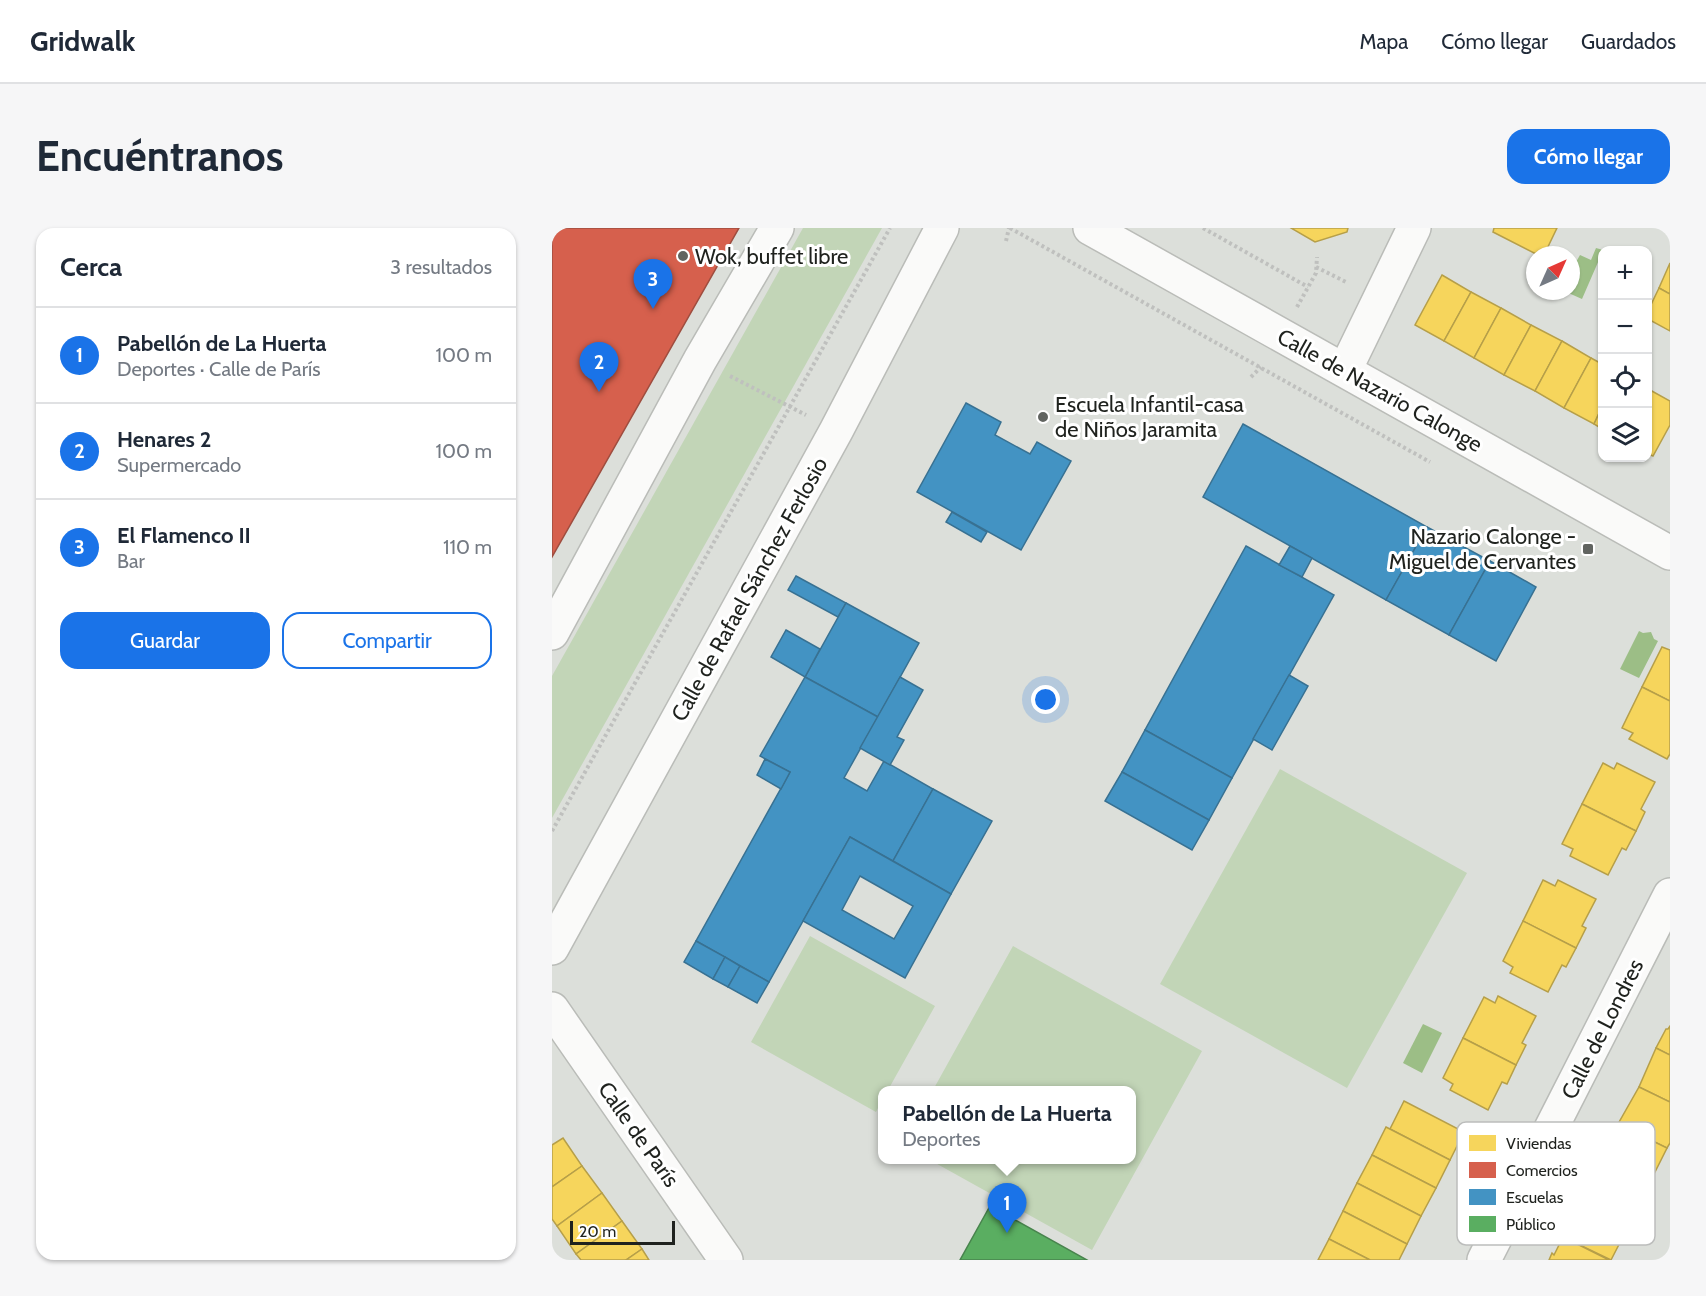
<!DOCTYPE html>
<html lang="es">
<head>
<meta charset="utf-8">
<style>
  body { margin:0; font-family:Cabin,sans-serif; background:#f6f6f7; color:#1f2937 }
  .controls { position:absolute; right:18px; top:18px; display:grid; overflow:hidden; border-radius:12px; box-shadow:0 2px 4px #0004 }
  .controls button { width:54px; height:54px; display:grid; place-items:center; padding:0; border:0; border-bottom:2px solid #e0e1e3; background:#fff; color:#1f2937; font:30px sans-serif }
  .compass { position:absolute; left:974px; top:18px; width:54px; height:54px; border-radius:50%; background:#fff; box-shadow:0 2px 4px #0004; rotate:45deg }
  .scale { position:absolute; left:18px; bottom:15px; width:105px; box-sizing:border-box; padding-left:6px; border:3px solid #1f221e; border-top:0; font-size:16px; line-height:21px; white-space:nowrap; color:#1f221e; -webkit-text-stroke:4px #fff; paint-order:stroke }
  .you { position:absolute; left:494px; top:472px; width:21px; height:21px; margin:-15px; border:4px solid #fff; border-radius:50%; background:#1a73e8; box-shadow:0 0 0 9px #1a73e833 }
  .badge { display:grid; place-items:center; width:39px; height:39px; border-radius:50%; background:#1a73e8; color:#fff; font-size:20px; font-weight:700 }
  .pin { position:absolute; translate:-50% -50px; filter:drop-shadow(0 2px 3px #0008) }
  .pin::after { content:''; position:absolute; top:32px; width:21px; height:18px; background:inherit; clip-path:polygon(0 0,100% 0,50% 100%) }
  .popup { position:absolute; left:326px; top:858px; width:258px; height:78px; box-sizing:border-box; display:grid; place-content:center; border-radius:12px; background:#fff; filter:drop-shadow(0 2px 4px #0005); font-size:20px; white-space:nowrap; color:#747a83 }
  .popup b { font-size:22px; color:#1f2937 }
  .popup::after { content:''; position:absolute; left:50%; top:100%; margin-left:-12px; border:12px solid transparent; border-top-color:#fff }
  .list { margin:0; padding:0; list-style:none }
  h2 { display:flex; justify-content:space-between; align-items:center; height:78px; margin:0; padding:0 24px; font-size:26px }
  h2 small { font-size:20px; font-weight:400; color:#747a83 }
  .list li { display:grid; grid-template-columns:39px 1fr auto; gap:18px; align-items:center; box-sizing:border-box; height:96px; padding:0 24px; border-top:2px solid #e0e1e3 }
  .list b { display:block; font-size:22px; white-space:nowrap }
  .list p { margin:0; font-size:20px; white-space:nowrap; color:#747a83 }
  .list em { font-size:20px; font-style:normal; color:#747a83 }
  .actions { display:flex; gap:12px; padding:18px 24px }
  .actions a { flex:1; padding:14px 0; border:2px solid #1a73e8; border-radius:18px; text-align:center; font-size:21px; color:#1a73e8 }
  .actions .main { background:#1a73e8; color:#fff }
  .icon { flex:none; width:33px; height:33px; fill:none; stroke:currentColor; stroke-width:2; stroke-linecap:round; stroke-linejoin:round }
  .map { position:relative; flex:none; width:1118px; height:1032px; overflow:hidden; border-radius:18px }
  header { display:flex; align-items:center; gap:36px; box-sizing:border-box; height:84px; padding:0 30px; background:#fff; border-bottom:2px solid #e0e1e3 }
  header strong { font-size:28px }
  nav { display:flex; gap:33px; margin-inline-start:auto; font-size:21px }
  .intro { display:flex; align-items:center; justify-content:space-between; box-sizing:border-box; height:144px; padding:0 36px }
  h1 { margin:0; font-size:42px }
  .button { padding:15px 27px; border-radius:18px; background:#1a73e8; color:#fff; font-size:21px; font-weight:700 }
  main { display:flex; gap:36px; padding:0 36px }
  aside { flex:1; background:#fff; border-radius:18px; box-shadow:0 2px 4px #0004 }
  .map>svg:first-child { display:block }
  .green { fill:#c2d5b7 }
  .water { fill:#9cbe86 }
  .homes { fill:#f6d55c; stroke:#b69f49; stroke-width:1.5 }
  .shops { fill:#d6604d; stroke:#9f4d3f; stroke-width:1.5 }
  .schools { fill:#4393c3; stroke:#387192; stroke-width:1.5; fill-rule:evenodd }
  .public { fill:#5aae61; stroke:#48844d; stroke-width:1.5 }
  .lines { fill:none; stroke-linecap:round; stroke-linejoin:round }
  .minor-casing { stroke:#babcb8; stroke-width:36 }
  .path { stroke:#bfc0be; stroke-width:4; stroke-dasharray:3 3; stroke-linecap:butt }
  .minor { stroke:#fafaf9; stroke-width:33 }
  .poi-dot { fill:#616460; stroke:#fff; stroke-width:2 }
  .labels { text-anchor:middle; stroke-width:6; stroke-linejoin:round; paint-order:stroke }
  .poi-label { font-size:22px; fill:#1f221e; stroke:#fff; text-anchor:start }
  .street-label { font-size:22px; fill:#1f221e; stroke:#fff }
  .key { fill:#fff; stroke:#bcbdbc; stroke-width:1.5 }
  .key-label { font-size:16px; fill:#1f221e }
</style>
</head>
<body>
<header>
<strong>Gridwalk</strong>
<nav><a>Mapa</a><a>Cómo llegar</a><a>Guardados</a></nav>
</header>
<div class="intro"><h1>Encuéntranos</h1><a class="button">Cómo llegar</a></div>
<main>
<aside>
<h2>Cerca<small>3 resultados</small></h2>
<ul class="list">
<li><span class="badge">1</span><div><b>Pabellón de La Huerta</b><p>Deportes · Calle de París</p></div><em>100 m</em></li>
<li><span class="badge">2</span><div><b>Henares 2</b><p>Supermercado</p></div><em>100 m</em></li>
<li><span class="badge">3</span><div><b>El Flamenco II</b><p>Bar</p></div><em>110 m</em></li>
</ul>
<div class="actions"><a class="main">Guardar</a><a>Compartir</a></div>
</aside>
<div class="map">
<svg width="1118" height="1032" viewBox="0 0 1118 1032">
  <rect width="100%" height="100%" fill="#dcdfda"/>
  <g class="green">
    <polygon points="251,0 330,0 0,590 0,448"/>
    <polygon points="728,541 915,645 795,860 608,756"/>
    <polygon points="258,708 383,778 336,862 330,862 330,872 324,884 199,814"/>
    <polygon points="461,718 650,823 540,1022 378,932 580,932 580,862 381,862"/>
  </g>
  <g class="water">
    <polygon points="1044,20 1051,22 1050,25 1030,71 1012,63 1019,63 1019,43 1028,27 1039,32"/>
    <polygon points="1087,403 1091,405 1099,404 1102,411 1106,413 1087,450 1068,441"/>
    <polygon points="871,796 890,805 870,845 851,835"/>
  </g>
  <g class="homes">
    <polygon points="739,0 796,0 795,4 763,14"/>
    <polygon points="942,0 1005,0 992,27 986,27 941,4"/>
    <polygon points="1118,35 1118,66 1107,60"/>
    <polygon points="890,47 919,64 892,113 863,97"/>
    <polygon points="1107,60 1118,66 1118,103 1096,91 1096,83"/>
    <polygon points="919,64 949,80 922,130 892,113"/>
    <polygon points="949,80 979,97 952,147 922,130"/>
    <polygon points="979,97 1010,113 983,163 952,147"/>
    <polygon points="1010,113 1039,130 1012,180 983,163"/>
    <polygon points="1039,130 1050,136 1050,179 1042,196 1012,180"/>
    <polygon points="1098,162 1118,173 1118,197 1101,228 1096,226 1096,167"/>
    <polygon points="1050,179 1050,201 1042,196"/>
    <polygon points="1110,419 1118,422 1118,473 1090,459"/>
    <polygon points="1090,459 1118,473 1118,526 1115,531 1077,511 1081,505 1070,500"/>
    <polygon points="1051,535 1062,541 1065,535 1103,554 1089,581 1093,584 1084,603 1030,576"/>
    <polygon points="1030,576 1084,603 1074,622 1070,620 1056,647 1018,628 1021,621 1010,616"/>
    <polygon points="991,652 1003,658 1006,652 1044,671 1030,698 1034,700 1024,720 971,693"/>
    <polygon points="971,693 1024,720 1014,739 1010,737 996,764 958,745 961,739 951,733"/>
    <polygon points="946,768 984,788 970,815 974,817 964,837 911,810 932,769 943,775"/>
    <polygon points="1118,798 1118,827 1104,820 1114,801 1116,801"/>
    <polygon points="911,810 964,837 955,856 950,854 936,882 898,862 901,856 891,850"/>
    <polygon points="1104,820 1118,827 1118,874 1087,859"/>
    <polygon points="1087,859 1118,874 1118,915 1115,920 1066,896"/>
    <polygon points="852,873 912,904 898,932 838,901"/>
    <polygon points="1066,896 1115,920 1096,958 1049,934"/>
    <polygon points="834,899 898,932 884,960 820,927"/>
    <polygon points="11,910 30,938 0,959 0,917"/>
    <polygon points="820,927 884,960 869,988 805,955"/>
    <polygon points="1049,934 1096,958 1078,995 1028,971"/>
    <polygon points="30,938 50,965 5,998 0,991 0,959"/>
    <polygon points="805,955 869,988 855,1016 791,983"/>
    <polygon points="50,965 70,993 24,1026 5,998"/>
    <polygon points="1028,971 1078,995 1059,1032 1011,1009"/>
    <polygon points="791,983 855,1016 847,1032 818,1032 777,1011"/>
    <polygon points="70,993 90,1021 74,1032 29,1032 24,1026"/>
    <polygon points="1011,1009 1057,1032 997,1032 1000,1025 1002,1027"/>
    <polygon points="777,1011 818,1032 766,1032"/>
    <polygon points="90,1021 97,1032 74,1032"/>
  </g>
  <polygon class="shops" points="0,0 187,0 0,329"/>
  <g class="schools">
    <polygon points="414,175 449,194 443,207 478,226 485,214 519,233 469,322 365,264"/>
    <polygon points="691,196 875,299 834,372 651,269"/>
    <polygon points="400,284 435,304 429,314 394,294"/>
    <polygon points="875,299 938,333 897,407 834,372"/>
    <polygon points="694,318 782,367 680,550 593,502"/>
    <polygon points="738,318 760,330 750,349 727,337"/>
    <polygon points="938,333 984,359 944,433 897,407"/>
    <polygon points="244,348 294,375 286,389 236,362"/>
    <polygon points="294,375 367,415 326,489 253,449"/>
    <polygon points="234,402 268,421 253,449 219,429"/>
    <polygon points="737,447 756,458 720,522 701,511"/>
    <polygon points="253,449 326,489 292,550 315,563 332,533 381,561 341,633 298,609 217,754 144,713 238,544 208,528"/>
    <polygon points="348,449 371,462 345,509 352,512 338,537 308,520"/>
    <polygon points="593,502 680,550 657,592 570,544"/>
    <polygon points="213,531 238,544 229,561 205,547"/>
    <polygon points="570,544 657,592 640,622 553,573"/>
    <polygon points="381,561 440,593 399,666 341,633"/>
    <path d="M298,609L399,666L353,750L251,693ZM308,648L361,678L342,711L290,682Z"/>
    <polygon points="144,713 173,729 161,751 132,734"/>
    <polygon points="173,729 188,738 176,759 161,751"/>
    <polygon points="188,738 217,754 205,775 176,759"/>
  </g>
  <polygon class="public" points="438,978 535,1032 408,1032"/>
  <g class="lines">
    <g class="minor-casing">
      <g id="minor">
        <polyline points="538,0 1118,325"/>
        <polyline points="793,142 862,0"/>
        <polyline points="0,405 148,132 225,0"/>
        <polyline points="0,720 284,203 390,0"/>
        <polyline points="0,781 174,1032"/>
        <polyline points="932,1032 1118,667"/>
      </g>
    </g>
    <g class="path">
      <polyline points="458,0 878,234"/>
      <polyline points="651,0 756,59"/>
      <polyline points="454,13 457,0"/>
      <polyline points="764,39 796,55"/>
      <polyline points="745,79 764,45 765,29"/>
      <polyline points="178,148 254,187"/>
      <polyline points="699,149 709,139"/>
      <polyline points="0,603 338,0"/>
    </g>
    <use href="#minor" class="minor"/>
  </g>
  <g class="poi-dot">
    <circle cx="131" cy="28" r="6"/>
    <circle cx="491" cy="189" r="6"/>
    <rect x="1030" y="315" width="12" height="12" rx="3"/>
  </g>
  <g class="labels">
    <g class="poi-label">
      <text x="143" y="36">Wok, buffet libre</text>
      <text x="503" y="184">Escuela Infantil-casa<tspan x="503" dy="25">de Niños Jaramita</tspan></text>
      <text x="1024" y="316" text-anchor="end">Nazario Calonge -<tspan x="1024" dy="25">Miguel de Cervantes</tspan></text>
    </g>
    <g class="street-label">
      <text transform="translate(828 162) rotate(29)" y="8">Calle de Nazario Calonge</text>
      <text transform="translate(197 361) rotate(-61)" y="8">Calle de Rafael Sánchez Ferlosio</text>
      <text transform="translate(1050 801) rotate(-63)" y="8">Calle de Londres</text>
      <text transform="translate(87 906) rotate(55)" y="8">Calle de París</text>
    </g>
  </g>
  <rect x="905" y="894" width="198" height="123" rx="9" class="key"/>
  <rect x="917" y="907" width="27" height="16" fill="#f6d55c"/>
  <rect x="917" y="934" width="27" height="16" fill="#d6604d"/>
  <rect x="917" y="961" width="27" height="16" fill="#4393c3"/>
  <rect x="917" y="988" width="27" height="16" fill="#5aae61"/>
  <g class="key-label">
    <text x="954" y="921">Viviendas</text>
    <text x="954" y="948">Comercios</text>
    <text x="954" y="975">Escuelas</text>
    <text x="954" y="1002">Público</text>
  </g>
</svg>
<div class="controls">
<button>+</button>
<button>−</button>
<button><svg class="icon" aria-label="locate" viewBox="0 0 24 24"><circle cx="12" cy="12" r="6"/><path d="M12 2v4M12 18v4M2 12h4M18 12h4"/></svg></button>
<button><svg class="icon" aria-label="layers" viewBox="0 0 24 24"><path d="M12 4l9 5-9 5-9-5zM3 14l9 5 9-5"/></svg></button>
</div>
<svg class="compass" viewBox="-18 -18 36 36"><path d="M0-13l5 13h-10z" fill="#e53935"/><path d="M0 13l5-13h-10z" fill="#747a83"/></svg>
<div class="scale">20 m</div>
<div class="you"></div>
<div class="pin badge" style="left:455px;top:1005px">1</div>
<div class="popup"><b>Pabellón de La Huerta</b>Deportes</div>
<div class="pin badge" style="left:47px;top:164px">2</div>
<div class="pin badge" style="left:101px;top:81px">3</div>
</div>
</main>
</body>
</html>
